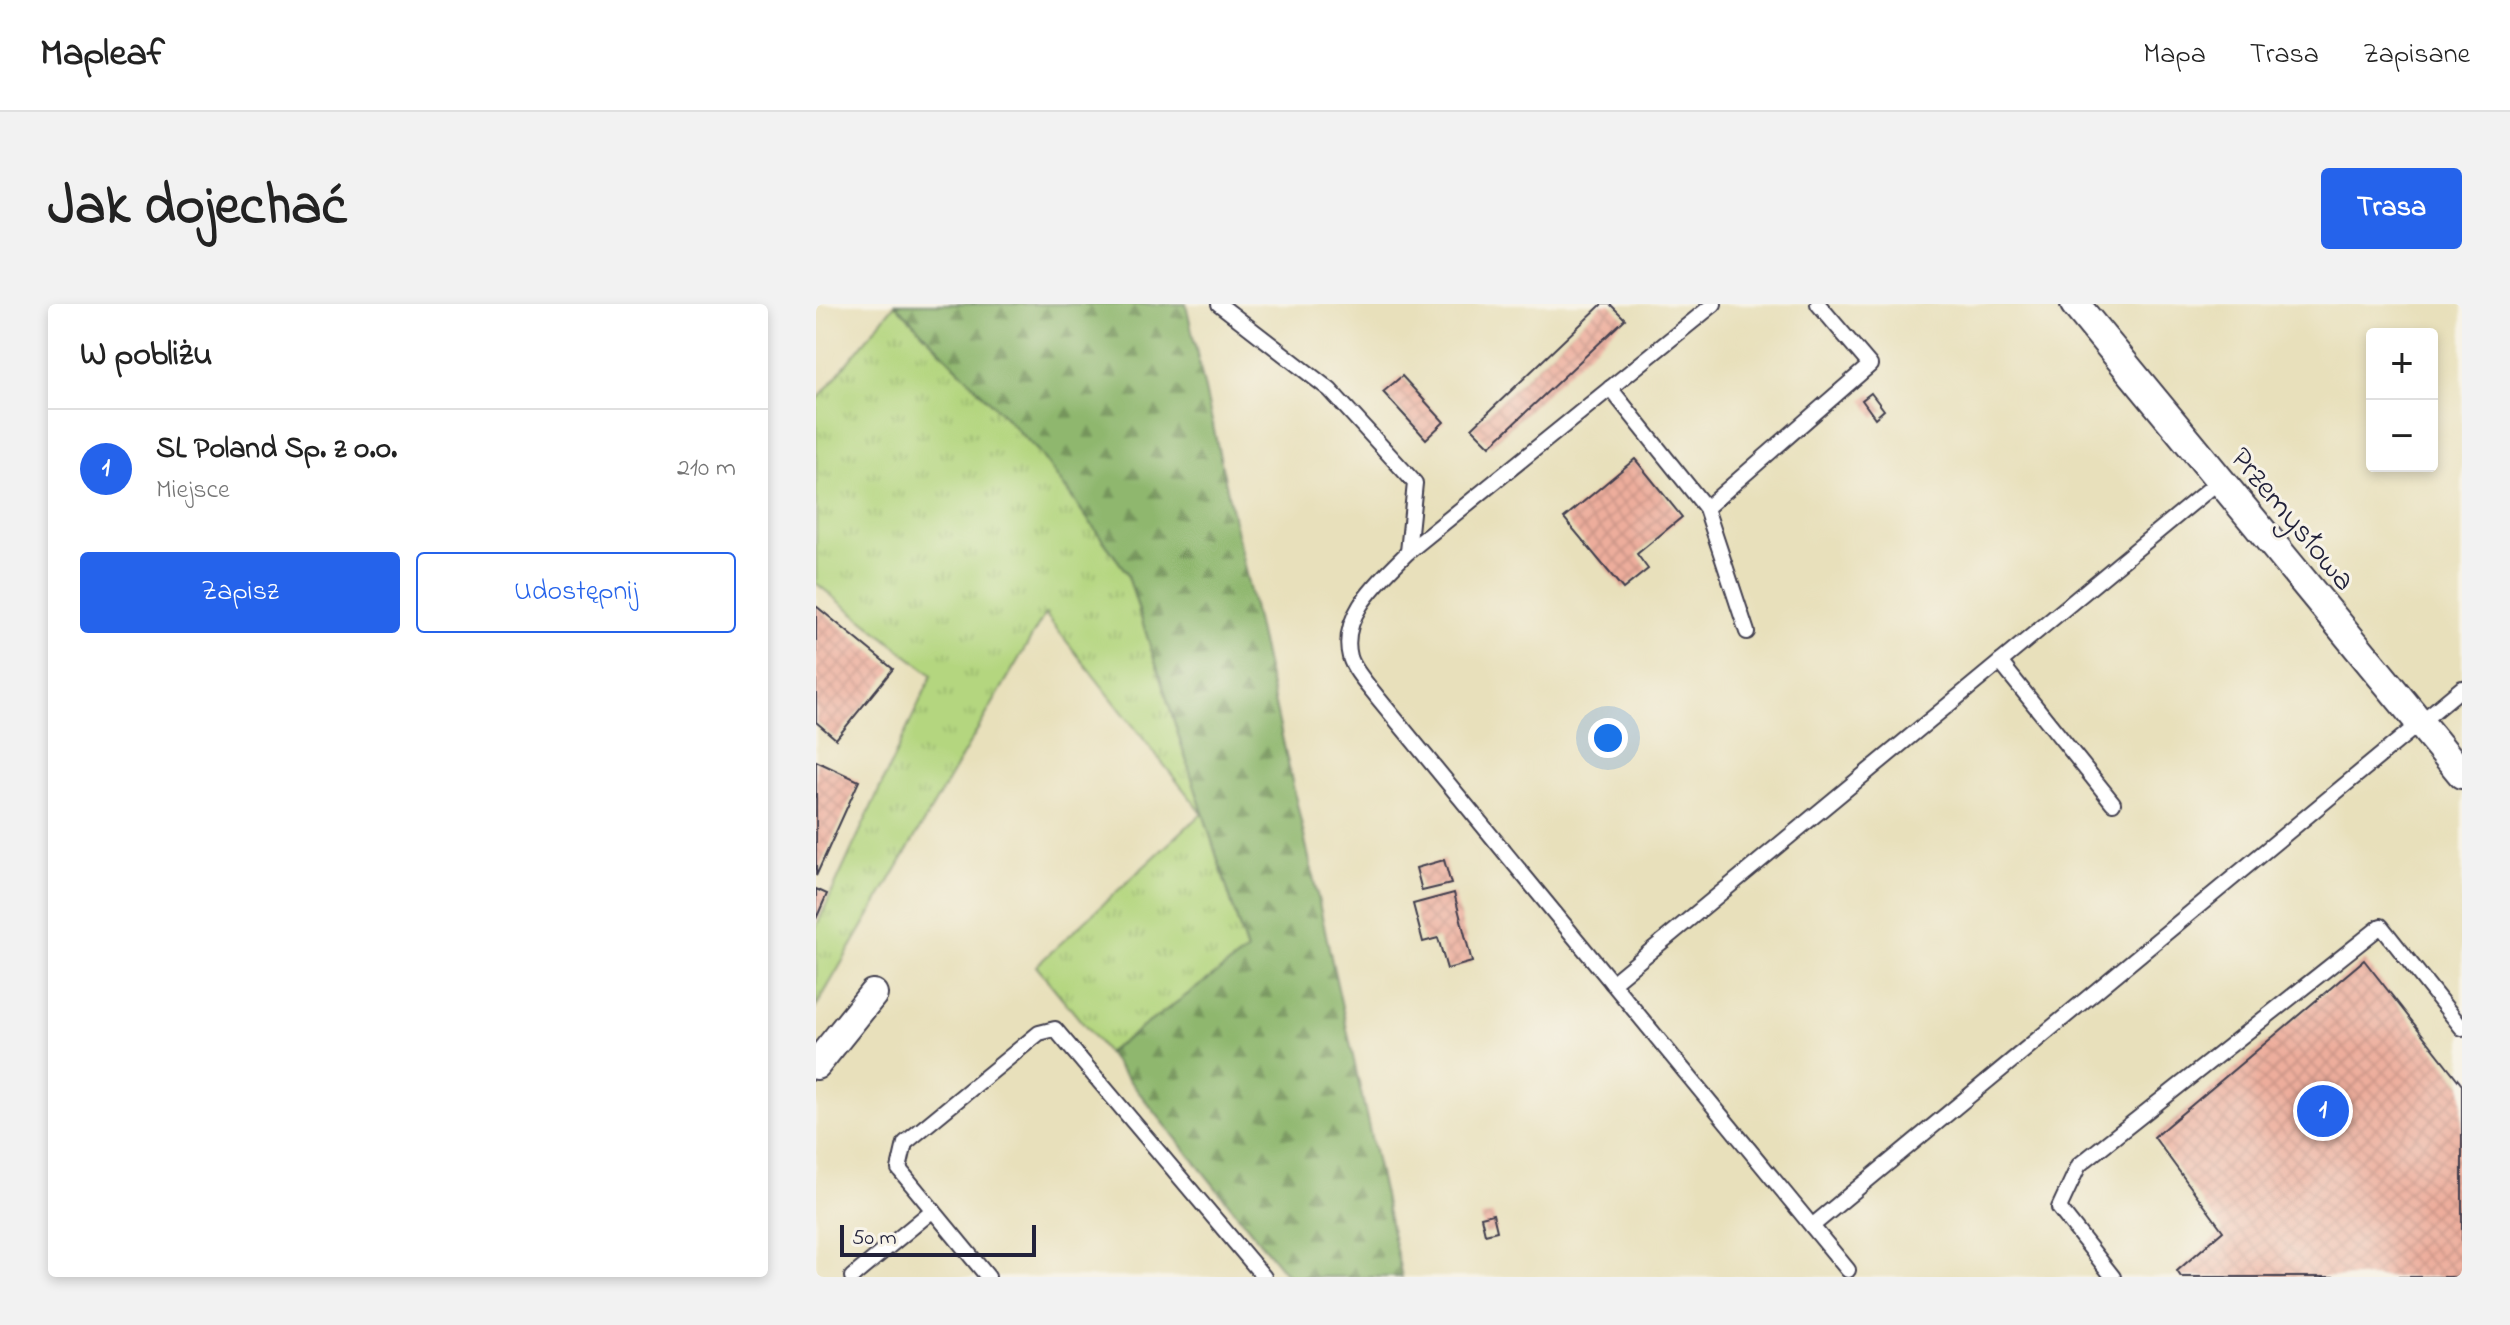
<!DOCTYPE html>
<html lang="pl">
<head>
<meta charset="utf-8">
<style>
  body { margin:0; font-family:"Indie Flower",sans-serif; background:#f2f2f2; color:#222 }
  .controls { position:absolute; right:24px; top:24px; display:grid; overflow:hidden; border-radius:8px; box-shadow:0 4px 12px #0003 }
  .controls button { width:72px; height:72px; display:grid; place-items:center; padding:0; border:0; border-bottom:2px solid #e0e0e0; background:#fff; color:#222; font:40px sans-serif }
  .scale { position:absolute; left:24px; bottom:20px; width:196px; box-sizing:border-box; padding-left:8px; border:4px solid #22223b; border-top:0; font-size:22px; line-height:28px; white-space:nowrap; color:#22223b; -webkit-text-stroke:6px #f7f3e8; paint-order:stroke }
  .you { position:absolute; left:792px; top:434px; width:28px; height:28px; margin:-20px; border:6px solid #fff; border-radius:50%; background:#1a73e8; box-shadow:0 0 0 12px #1a73e833 }
  .badge { display:grid; place-items:center; width:52px; height:52px; border-radius:50%; background:#2563eb; color:#fff; font-size:26px; font-weight:700 }
  .pin { position:absolute; translate:-50% -50%; border:4px solid #fff; box-shadow:0 2px 8px #0006 }
  .list { margin:0; padding:0; list-style:none }
  h2 { display:flex; justify-content:space-between; align-items:center; height:104px; margin:0; padding:0 32px; font-size:34px }
  h2 small { font-size:26px; font-weight:400; color:#767676 }
  .list li { display:grid; grid-template-columns:52px 1fr auto; gap:24px; align-items:center; box-sizing:border-box; height:120px; padding:0 32px; border-top:2px solid #e0e0e0 }
  .list b { display:block; font-size:30px; white-space:nowrap }
  .list p { margin:0; font-size:26px; white-space:nowrap; color:#767676 }
  .list em { font-size:26px; font-style:normal; color:#767676 }
  .actions { display:flex; gap:16px; padding:24px 32px }
  .actions a { flex:1; padding:18px 0; border:2px solid #2563eb; border-radius:8px; text-align:center; font-size:28px; color:#2563eb }
  .actions .main { background:#2563eb; color:#fff }
  .map { position:relative; flex:none; width:1646px; height:973px; overflow:hidden; border-radius:8px }
  header { display:flex; align-items:center; gap:48px; box-sizing:border-box; height:112px; padding:0 40px; background:#fff; border-bottom:2px solid #e0e0e0 }
  header strong { font-size:38px }
  nav { display:flex; gap:44px; margin-inline-start:auto; font-size:28px }
  .intro { display:flex; align-items:center; justify-content:space-between; box-sizing:border-box; height:192px; padding:0 48px }
  h1 { margin:0; font-size:56px }
  .button { padding:20px 36px; border-radius:8px; background:#2563eb; color:#fff; font-size:28px; font-weight:700 }
  main { display:flex; gap:48px; padding:0 48px }
  aside { flex:1; background:#fff; border-radius:8px; box-shadow:0 4px 12px #0003 }
  .map>svg:first-child { display:block }
  .grass { fill:url(#grass-tufts); stroke:#6b7c5d; stroke-width:2 }
  .forest { fill:url(#forest-firs); stroke:#586c54; stroke-width:2 }
  .building { fill:url(#building-cross-hatch) }
  .lines { fill:none; stroke-linecap:round; stroke-linejoin:round }
  .service-casing { stroke:#403e4e; stroke-width:18 }
  .minor-casing { stroke:#403e4e; stroke-width:32 }
  .service { stroke:#fff; stroke-width:14 }
  .minor { stroke:#fff; stroke-width:28 }
  .labels { text-anchor:middle; stroke-width:6; stroke-linejoin:round; paint-order:stroke }
  .street-label { font-size:32px; fill:#22223b; stroke:#f7f3e8 }
</style>
</head>
<body>
<header>
<strong>Mapleaf</strong>
<nav><a>Mapa</a><a>Trasa</a><a>Zapisane</a></nav>
</header>
<div class="intro"><h1>Jak dojechać</h1><a class="button">Trasa</a></div>
<main>
<aside>
<h2>W pobliżu<small></small></h2>
<ul class="list">
<li><span class="badge">1</span><div><b>SL Poland Sp. z o.o.</b><p>Miejsce</p></div><em>210 m</em></li>
</ul>
<div class="actions"><a class="main">Zapisz</a><a>Udostępnij</a></div>
</aside>
<div class="map">
<svg width="1646" height="973" viewBox="0 0 1646 973">
  <defs>
    <pattern id="grass-tufts" width="24" height="20" patternUnits="userSpaceOnUse" patternTransform="scale(2)"><rect width="24" height="20" fill="#b4d67f"/><path d="M3 7l-1-3M5 7V3M7 7l1-3M15 17l-1-3M17 17v-4M19 17l1-3" fill="none" stroke="#9ab76f"/></pattern>
    <pattern id="forest-firs" width="22" height="20" patternUnits="userSpaceOnUse" patternTransform="scale(2)"><rect width="22" height="20" fill="#8fb76e"/><path d="M5 1l3.5 6h-7zM16 11l3.5 6h-7z" fill="#74945c"/></pattern>
    <pattern id="building-cross-hatch" width="8" height="8" patternUnits="userSpaceOnUse" patternTransform="scale(2)"><rect width="8" height="8" fill="#edad9c"/><path d="M0 0l8 8M0 8l8-8" fill="none" stroke="#cb9587"/></pattern>
  </defs>
  <rect width="100%" height="100%" fill="#f7f3e8"/>
  <filter id="ink" filterUnits="userSpaceOnUse"><feTurbulence type="fractalNoise" baseFrequency=".0125" numOctaves="2"/><feDisplacementMap in="SourceGraphic" scale="16" xChannelSelector="R" yChannelSelector="G"/><feConvolveMatrix kernelMatrix="1 2 1 2 8 2 1 2 1" color-interpolation-filters="sRGB"/></filter>
  <filter id="wash" filterUnits="userSpaceOnUse"><feTurbulence type="fractalNoise" baseFrequency=".006" numOctaves="4" result="noise"/><feDisplacementMap in="SourceGraphic" scale="32" xChannelSelector="R" yChannelSelector="G"/><feGaussianBlur stdDeviation="1.8" result="paint"/><feColorMatrix in="noise" values="0 0 0 0 0 0 0 0 0 0 0 0 0 0 0 0 0 1.4 0 .05"/><feComposite in="paint" operator="in"/></filter>
  <g filter="url(#wash)">
    <rect width="100%" height="100%" fill="#e8e0bb"/>
    <polygon class="grass" points="79,0 222,147 311,269 431,648 291,749 220,662 386,509 229,310 0,703 0,623 116,371 0,279 0,97"/>
    <polygon class="forest" points="79,0 370,0 586,973 472,973 291,749 431,647 311,269 222,147"/>
    <g id="blocks">
      <g class="building">
        <polygon points="786,0 794,0 809,15 674,142 656,124"/>
        <polygon points="586,72 628,118 610,135 567,88"/>
        <polygon points="1055,89 1068,106 1059,114 1046,96"/>
        <polygon points="819,155 866,213 821,250 832,265 807,285 748,214"/>
        <polygon points="0,302 77,365 20,435 0,418"/>
        <polygon points="0,457 43,477 0,572"/>
        <polygon points="628,556 635,580 606,587 600,564"/>
        <polygon points="0,585 11,590 0,615"/>
        <polygon points="638,589 656,658 631,665 622,634 607,638 597,600"/>
        <polygon points="1548,656 1646,781 1646,973 1365,973 1361,967 1407,927 1338,833"/>
        <polygon points="677,910 681,927 669,930 665,913"/>
      </g>
    </g>
  </g>
  <g filter="url(#ink)">
    <use href="#blocks" fill-opacity="0" stroke="#403e4e" stroke-width="2"/>
    <g class="lines">
      <g class="service-casing">
        <g id="service">
          <polyline points="403,0 514,86 599,179 592,248"/>
          <path d="M898,0L592,248C565,276 523,310 534,353C538,367 553,382 562,394L1032,966"/>
          <polyline points="794,84 890,204 931,328"/>
          <polyline points="890,204 1054,61 1002,0"/>
          <polyline points="1184,358 1297,499"/>
          <polyline points="796,679 1403,177"/>
          <polyline points="996,922 1646,384"/>
          <polyline points="36,973 117,906"/>
          <polyline points="172,973 83,865 89,839 223,729 239,725 448,973"/>
          <polyline points="1297,973 1243,904 1263,861 1565,622 1646,724"/>
        </g>
      </g>
      <g class="minor-casing">
        <g id="minor">
          <polyline points="1259,0 1646,470"/>
          <polyline points="0,761 57,690"/>
        </g>
      </g>
      <use href="#service" class="service"/>
      <use href="#minor" class="minor"/>
    </g>
  </g>
  <g class="labels">
    <g class="street-label">
      <text transform="translate(1478 214) rotate(50)" y="11">Przemysłowa</text>
    </g>
  </g>
</svg>
<div class="controls">
<button>+</button>
<button>−</button>
</div>
<div class="scale">50 m</div>
<div class="you"></div>
<div class="pin badge" style="left:1507px;top:807px">1</div>
</div>
</main>
</body>
</html>
